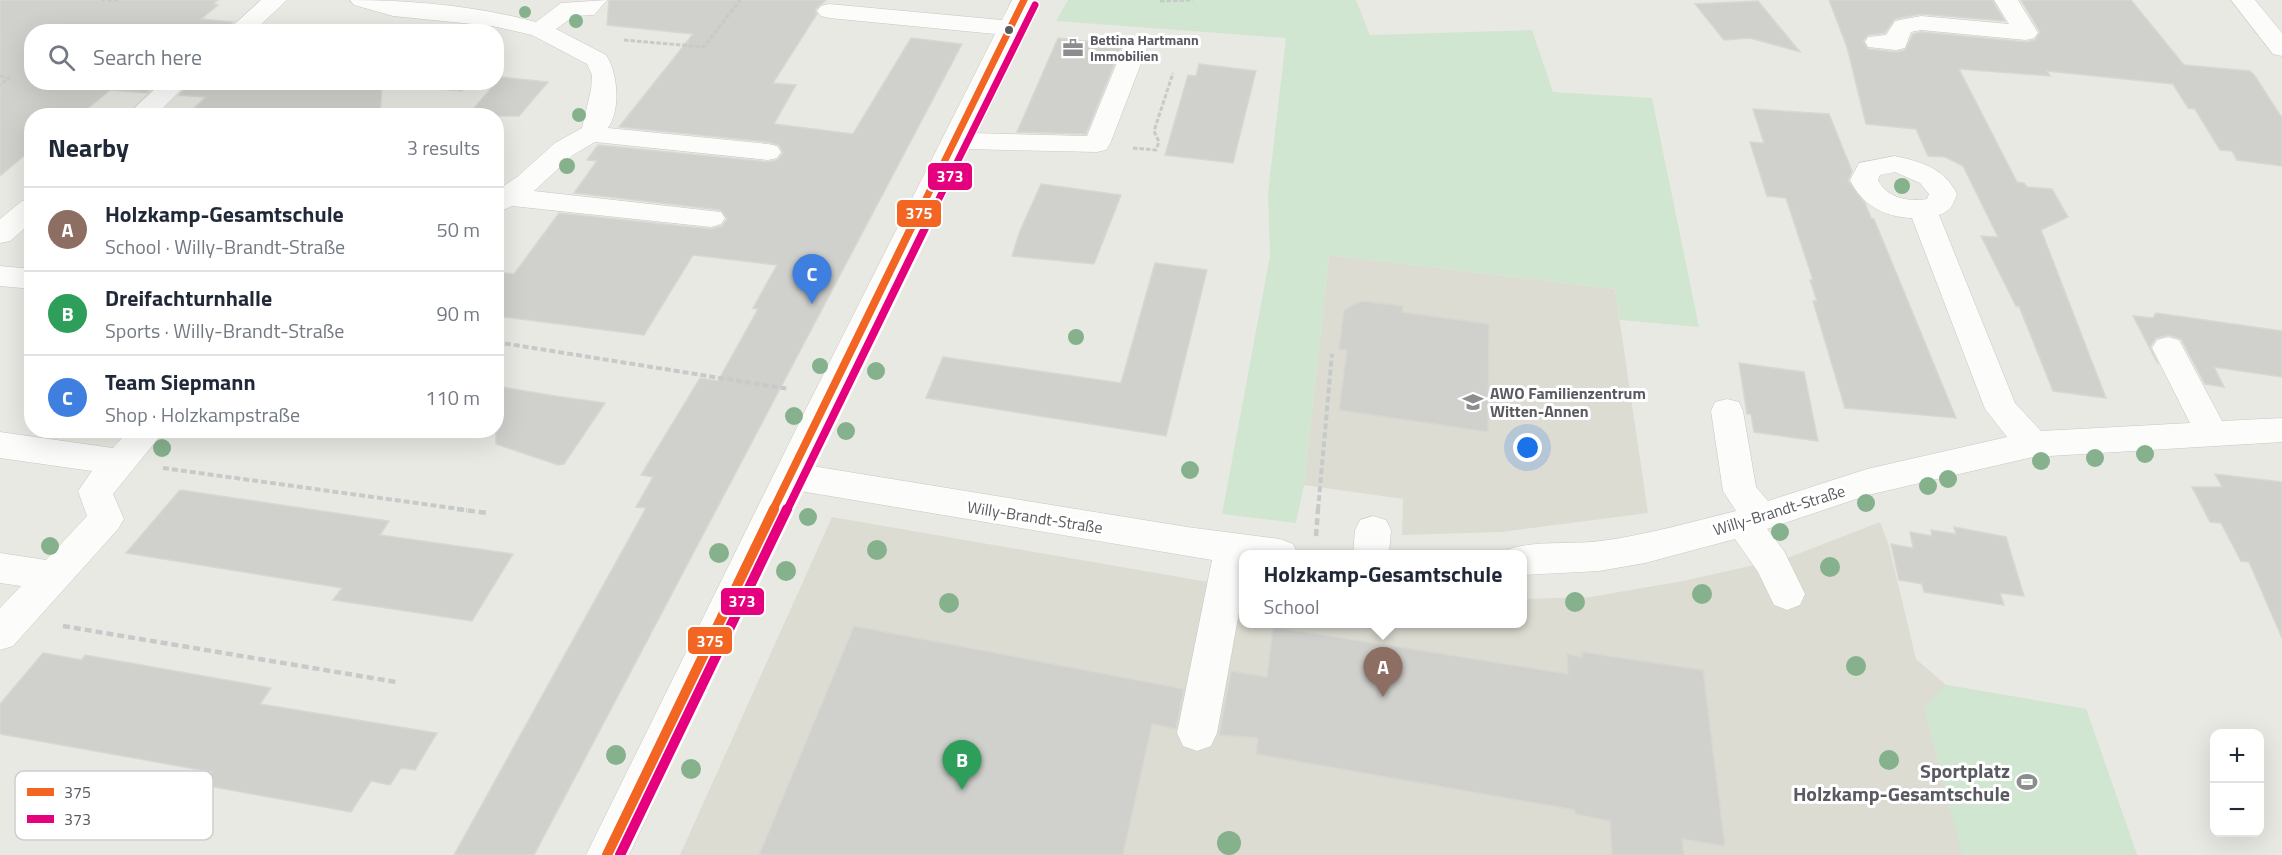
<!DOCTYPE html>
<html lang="en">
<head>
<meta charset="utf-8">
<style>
  body { margin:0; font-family:"Titillium Web",sans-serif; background:#f2f2f3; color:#1f2937 }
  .controls { position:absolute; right:18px; bottom:18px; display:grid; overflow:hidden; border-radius:12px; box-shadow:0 6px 24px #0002 }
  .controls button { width:54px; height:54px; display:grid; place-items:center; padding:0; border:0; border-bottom:2px solid #e0e1e3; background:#fff; color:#1f2937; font:30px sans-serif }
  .you { position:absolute; left:1528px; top:448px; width:21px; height:21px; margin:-15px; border:4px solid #fff; border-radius:50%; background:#1a73e8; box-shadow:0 0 0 9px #1a73e833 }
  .badge { display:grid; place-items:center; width:39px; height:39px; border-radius:50%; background:#7c3aed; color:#fff; font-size:20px; font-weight:700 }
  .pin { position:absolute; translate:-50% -50px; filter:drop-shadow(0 2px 3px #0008) }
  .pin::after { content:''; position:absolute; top:32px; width:21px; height:18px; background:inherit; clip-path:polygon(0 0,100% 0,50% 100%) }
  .popup { position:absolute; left:1239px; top:550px; width:288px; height:78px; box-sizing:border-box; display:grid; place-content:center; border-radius:12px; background:#fff; filter:drop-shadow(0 2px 4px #0005); font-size:20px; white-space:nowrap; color:#747a83 }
  .popup b { font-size:22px; color:#1f2937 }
  .popup::after { content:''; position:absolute; left:50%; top:100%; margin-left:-12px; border:12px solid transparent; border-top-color:#fff }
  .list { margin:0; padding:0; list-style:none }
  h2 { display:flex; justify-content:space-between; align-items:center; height:78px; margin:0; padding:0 24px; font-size:26px }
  h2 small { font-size:20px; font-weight:400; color:#747a83 }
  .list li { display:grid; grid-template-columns:39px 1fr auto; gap:18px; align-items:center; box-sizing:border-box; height:84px; padding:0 24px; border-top:2px solid #e0e1e3 }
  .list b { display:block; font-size:22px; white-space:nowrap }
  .list p { margin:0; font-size:20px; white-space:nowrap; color:#747a83 }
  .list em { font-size:20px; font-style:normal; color:#747a83 }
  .icon { flex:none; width:33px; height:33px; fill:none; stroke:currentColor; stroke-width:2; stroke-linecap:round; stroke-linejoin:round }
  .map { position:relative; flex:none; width:2282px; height:855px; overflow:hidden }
  .search { position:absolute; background:#fff; box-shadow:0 6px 24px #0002; left:24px; top:24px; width:480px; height:66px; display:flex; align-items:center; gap:15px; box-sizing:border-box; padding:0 21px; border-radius:24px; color:#747a83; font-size:22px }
  .panel { position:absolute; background:#fff; box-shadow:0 6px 24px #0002; left:24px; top:108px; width:480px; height:330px; border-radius:24px }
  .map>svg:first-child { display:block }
  .education { fill:#dddcd2 }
  .green { fill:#d0e6d1 }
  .building { fill:#d0d0cd; stroke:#d8d7d2; stroke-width:1.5 }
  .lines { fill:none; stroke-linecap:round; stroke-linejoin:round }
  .minor-casing { stroke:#c6c7c5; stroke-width:1 }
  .path-far2 { stroke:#c6cbc9; stroke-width:3; stroke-dasharray:4.5 2; stroke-linecap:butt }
  .path-far1 { stroke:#c6cbc9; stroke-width:4; stroke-dasharray:6 3; stroke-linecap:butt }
  .path { stroke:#c6cbc9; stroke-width:4.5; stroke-dasharray:7 4; stroke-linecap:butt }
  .minor { fill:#fcfcfb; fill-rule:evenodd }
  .bus-1-far2-casing { stroke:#fff; stroke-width:10 }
  .bus-1-far1-casing { stroke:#fff; stroke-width:13 }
  .bus-1-casing { stroke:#fff; stroke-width:15 }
  .bus-2-far2-casing { stroke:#fff; stroke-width:10 }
  .bus-2-far1-casing { stroke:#fff; stroke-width:13 }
  .bus-2-casing { stroke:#fff; stroke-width:15 }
  .bus-1-far2 { stroke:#f26522; stroke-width:7 }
  .bus-1-far1 { stroke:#f26522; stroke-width:8 }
  .bus-1 { stroke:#f26522; stroke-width:10 }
  .bus-2-far2 { stroke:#e5007d; stroke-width:7 }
  .bus-2-far1 { stroke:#e5007d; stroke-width:8 }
  .bus-2 { stroke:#e5007d; stroke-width:10 }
  .tree { fill:#86b18d }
  .bus-dot { fill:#595b61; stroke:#fff; stroke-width:2 }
  .labels { text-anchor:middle; stroke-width:6; stroke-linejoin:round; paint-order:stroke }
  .far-poi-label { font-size:14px; font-weight:bold; fill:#595b61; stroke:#fff; text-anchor:start }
  .poi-label { font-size:16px; font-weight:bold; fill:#595b61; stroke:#fff; text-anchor:start }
  .street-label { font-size:16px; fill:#595b61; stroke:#fff }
  .near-poi-label { font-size:20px; font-weight:bold; fill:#595b61; stroke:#fff; text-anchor:end }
  .key { fill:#fff; stroke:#cdced0; stroke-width:1.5 }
  .key-label { font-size:16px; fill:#595b61 }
  .line-badge { stroke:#fff; stroke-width:2 }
  .badge-label { font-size:16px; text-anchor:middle; font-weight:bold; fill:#fff }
</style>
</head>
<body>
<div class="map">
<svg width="2282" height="855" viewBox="0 0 2282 855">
  <rect width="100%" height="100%" fill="#e9e9e3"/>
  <g class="education">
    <polygon points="1329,255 1615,289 1648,513 1501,532 1402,535 1403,499 1304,485"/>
    <polygon points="832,517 1243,588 1244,624 1522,624 1523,599 1590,597 1683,581 1790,557 1880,522 1889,546 1916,659 1946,685 2086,709 2137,855 680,855"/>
  </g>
  <g class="green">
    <polygon points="1068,0 1356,0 1370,35 1532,30 1553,92 1652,98 1699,327 1620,320 1615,289 1329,255 1304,485 1296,523 1222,514 1270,256 1268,193 1286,38 1056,21"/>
    <polygon points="1946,685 2086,709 2137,855 1962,855 1924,708"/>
  </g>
  <g class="building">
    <polygon points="0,0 218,0 213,4 218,5 201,19 233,22 224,32 32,32 32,82 158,82 147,93 110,90 87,109 80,109 72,116 32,116 32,149 0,176"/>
    <polygon points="609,0 826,0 815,10 817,14 773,83 796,85 774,124 853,134 911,38 962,44 534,855 454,855 646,508 636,507 653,477 641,475 700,378 718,381 758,309 753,308 777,265 693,255 644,335 496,316 496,272 514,274 559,213 711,229 722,226 727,219 721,210 574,193 597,161 587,160 598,145 768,162 777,160 783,153 779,145 768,142 619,127 693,34 607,25"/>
    <polygon points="1829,0 1992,0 2005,21 1921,14 1895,19 1885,33 1868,35 1863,41 1868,49 1896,52 1905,50 1913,34 1921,32 2026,42 2035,40 2040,32 2021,0 2131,0 2184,65 2250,71 2255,76 2282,118 2282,166 2237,160 2232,151 2220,150 2195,109 2188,108 2173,84 2047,71 2050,76 1959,69 2017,182 2024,183 2027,187 2052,189 2068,217 2041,230 2106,398 2053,391 2019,306 2016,306 1981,236 1998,237 1963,166 1945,157 1928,156 1916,129 1866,124 1847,47"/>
    <polygon points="1758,1 1800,52 1750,38 1724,40 1695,4"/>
    <polygon points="263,25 305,29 330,32 257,32"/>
    <polygon points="1058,38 1122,45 1086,134 1017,132"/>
    <polygon points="1199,64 1256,71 1233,163 1165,155 1188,75 1196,76"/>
    <polygon points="501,77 548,82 519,116 467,116"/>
    <polygon points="191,82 463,82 462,91 382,84 380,116 242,116 192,110 206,97 179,95"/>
    <polygon points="1753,109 1829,114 1852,171 1848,181 1865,203 1871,218 1874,219 1956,418 1845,408 1813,301 1817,301 1810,280 1813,280 1786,198 1767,196 1750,142 1764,143"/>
    <polygon points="1041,184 1121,195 1094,264 1012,256 1020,231"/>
    <polygon points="1155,263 1207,270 1166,436 926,398 943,357 1121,383"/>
    <polygon points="1361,301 1403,306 1402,312 1489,324 1488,432 1339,410 1347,350 1339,349 1344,310"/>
    <polygon points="2156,313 2282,331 2282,377 2214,367 2224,387 2205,384 2181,339 2169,335 2156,338 2150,347 2158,364 2133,316 2153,318"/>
    <polygon points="1739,363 1804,372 1818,441 1754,432 1751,414 1747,414"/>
    <polygon points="496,386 555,396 605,403 564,464 558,465 496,444"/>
    <polygon points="2215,474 2282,482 2282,638 2249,562 2241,561 2221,523 2210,522 2192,487 2222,487"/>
    <polygon points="180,490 389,521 380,535 513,554 472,621 333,600 342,588 126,553"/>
    <polygon points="1954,527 2006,537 2024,596 2000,593 2004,605 1924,592 1922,584 1899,580 1891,544 1913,548 1910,532 1932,536 1931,530 1956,534"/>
    <polygon points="854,626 1184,689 1176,729 1152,724 1123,855 759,855"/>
    <polygon points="1273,627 1568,674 1567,654 1582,657 1582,652 1703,670 1725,846 1682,839 1684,855 1612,855 1610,821 1575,814 1575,810 1256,754 1258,738 1219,735 1231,671 1267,677"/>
    <polygon points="43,653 82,660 85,655 271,688 260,704 437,733 415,770 401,768 390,785 371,781 351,812 203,785 212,772 0,734 0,704"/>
  </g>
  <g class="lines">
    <g class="minor-casing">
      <g id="minor">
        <polygon points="261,0 287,0 253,32 226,32"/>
        <path d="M350,0C411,0 477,6 536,22L561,3L607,0L594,15L574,16L556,29L606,55C618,73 621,109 608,128L768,144L777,146L781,152L777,158L768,160L595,142L573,155L534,191L721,212L725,218L721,224L711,227L512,206L496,213V191L517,177L555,143L582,128L591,90L592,75L587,64L532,35L519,32L492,26L393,16L354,5Z"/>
        <polygon points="1012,0 1036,0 971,133 1087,136 1123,48 1126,43 1135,41 1144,43 1147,48 1110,144 1106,150 1097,152 964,149 812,466 1187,527 1280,539 1293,544 1298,554 1244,554 1244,585 1217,733 1211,746 1197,751 1183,746 1177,733 1212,560 800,491 629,855 586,855 807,407 995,34 829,18 821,16 817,11 821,6 829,4 1002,20"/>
        <polygon points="1994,0 2018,0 2038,33 2034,38 2026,40 1921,30 1911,32 1905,48 1896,50 1868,47 1865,42 1868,37 1886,35 1895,21 1921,16 2009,24"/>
        <polygon points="2231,0 2255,0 2282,33 2282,56 2273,54"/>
        <polygon points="162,82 189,82 155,116 126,116"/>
        <path d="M1895,156C1922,162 1944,168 1957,194C1953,205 1951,211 1939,215L2015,403L2041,431L2190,423L2152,348L2157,340L2168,337L2179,340L2222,421L2282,418V442L2033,457L1868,495L1767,529L1784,551L1805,594L1800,605L1787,610L1774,605L1758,572L1735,539L1645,563L1599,571L1522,575V554H1507L1509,549C1538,540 1571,545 1601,541C1646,535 1691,522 1736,511L1723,491L1711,411L1715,402L1727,399L1739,402L1743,411L1756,487L1768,501L1867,469L2007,437L1985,409L1912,218C1884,217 1862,205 1850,180L1859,163ZM1895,172L1920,183L1929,194L1927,199C1908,202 1887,198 1878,180L1880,175Z"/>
        <polygon points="32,198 32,222 10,241 0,243 0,219 22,201"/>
        <polygon points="0,266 32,269 32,289 0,286"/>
        <polygon points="129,430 165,430 113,494 124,519 118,529 13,646 0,650 0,608 21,586 0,583 0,553 46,560 87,516 78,491 92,471 0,458 0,432 113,448"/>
        <polygon points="1373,516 1386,520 1391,530 1389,554 1353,554 1355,530 1360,520"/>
      </g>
    </g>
    <g class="path-far2">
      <polyline points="101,0 119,0"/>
      <polyline points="1160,1 1193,0"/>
      <polyline points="624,40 704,47 740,0"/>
      <polyline points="0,76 9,78 0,85"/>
      <polyline points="1133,148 1156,150 1159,142 1154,131 1173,73"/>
    </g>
    <g class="path-far1">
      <polyline points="496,342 789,389"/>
      <polyline points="163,468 467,510"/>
      <polyline points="1318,510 1332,354"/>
    </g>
    <g class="path">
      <polyline points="457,509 487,513"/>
      <polyline points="1316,536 1318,509"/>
      <polyline points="63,626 396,682"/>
    </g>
    <use href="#minor" class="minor"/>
    <g class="bus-1-far2-casing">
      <polyline id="bus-1-far2" points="911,229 1024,0"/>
    </g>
    <g class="bus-1-far1-casing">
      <polyline id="bus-1-far1" points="773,510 911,228"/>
    </g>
    <g class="bus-1-casing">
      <polyline id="bus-1" points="607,855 774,509"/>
    </g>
    <g class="bus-2-far2-casing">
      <polyline id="bus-2-far2" points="924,229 1035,5"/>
    </g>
    <g class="bus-2-far1-casing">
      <polyline id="bus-2-far1" points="787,510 925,228"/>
    </g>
    <g class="bus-2-casing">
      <polyline id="bus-2" points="620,855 787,509"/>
    </g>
    <use href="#bus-1-far2" class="bus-1-far2"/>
    <use href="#bus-1-far1" class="bus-1-far1"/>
    <use href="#bus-1" class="bus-1"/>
    <use href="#bus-2-far2" class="bus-2-far2"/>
    <use href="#bus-2-far1" class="bus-2-far1"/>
    <use href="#bus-2" class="bus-2"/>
  </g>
  <g class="tree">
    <circle cx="525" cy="12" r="6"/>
    <circle cx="576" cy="21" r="7"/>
    <circle cx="579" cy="115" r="7"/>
    <circle cx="567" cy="166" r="8"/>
    <circle cx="1902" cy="186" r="8"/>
    <circle cx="1076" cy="337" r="8"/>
    <circle cx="820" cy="366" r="8"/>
    <circle cx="876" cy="371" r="9"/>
    <circle cx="794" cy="416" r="9"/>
    <circle cx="846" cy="431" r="9"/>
    <circle cx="162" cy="448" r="9"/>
    <circle cx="2145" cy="454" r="9"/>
    <circle cx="2095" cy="458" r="9"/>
    <circle cx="2041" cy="461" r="9"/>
    <circle cx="1190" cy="470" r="9"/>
    <circle cx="1948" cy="479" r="9"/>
    <circle cx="1928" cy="486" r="9"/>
    <circle cx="1866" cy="503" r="9"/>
    <circle cx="808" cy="517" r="9"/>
    <circle cx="1780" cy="532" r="9"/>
    <circle cx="50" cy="546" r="9"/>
    <circle cx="877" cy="550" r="10"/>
    <circle cx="719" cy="553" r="10"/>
    <circle cx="1830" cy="567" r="10"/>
    <circle cx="786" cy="571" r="10"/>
    <circle cx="1702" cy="594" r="10"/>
    <circle cx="1575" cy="602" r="10"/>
    <circle cx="949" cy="603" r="10"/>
    <circle cx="1856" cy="666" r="10"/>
    <circle cx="616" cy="755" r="10"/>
    <circle cx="1889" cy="760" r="10"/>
    <circle cx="691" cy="769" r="10"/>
    <circle cx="1229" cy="843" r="12"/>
  </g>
  <defs>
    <g id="office-bare" transform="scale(1.62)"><path d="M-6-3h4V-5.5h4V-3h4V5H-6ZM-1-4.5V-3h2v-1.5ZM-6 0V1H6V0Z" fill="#8b8d8e" stroke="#fff" stroke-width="2.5" paint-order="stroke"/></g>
    <g id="school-bare" transform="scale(1.62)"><path d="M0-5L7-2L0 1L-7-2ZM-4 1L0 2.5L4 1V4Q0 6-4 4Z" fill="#8b8d8e" stroke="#fff" stroke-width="2.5" paint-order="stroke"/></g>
    <g id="stadium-bare" transform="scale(1.62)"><path d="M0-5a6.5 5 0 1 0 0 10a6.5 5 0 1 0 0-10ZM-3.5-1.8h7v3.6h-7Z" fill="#8b8d8e" stroke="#fff" stroke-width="2.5" paint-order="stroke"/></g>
  </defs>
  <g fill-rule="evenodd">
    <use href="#office-bare" x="1073" y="48"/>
    <use href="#school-bare" x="1473" y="402"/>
    <use href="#stadium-bare" x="2027" y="782"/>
  </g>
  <circle class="bus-dot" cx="1009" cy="30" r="5"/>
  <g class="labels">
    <g class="far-poi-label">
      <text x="1090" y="45">Bettina Hartmann<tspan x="1090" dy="16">Immobilien</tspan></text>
    </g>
    <g class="poi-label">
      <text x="1490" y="399">AWO Familienzentrum<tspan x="1490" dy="18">Witten-Annen</tspan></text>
    </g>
    <g class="street-label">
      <text transform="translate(1779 510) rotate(-17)" y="6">Willy-Brandt-Straße</text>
      <text transform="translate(1035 517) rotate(9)" y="6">Willy-Brandt-Straße</text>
    </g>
    <g class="near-poi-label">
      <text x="2010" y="778">Sportplatz<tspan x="2010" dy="23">Holzkamp-Gesamtschule</tspan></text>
    </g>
  </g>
  <rect x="15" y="771" width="198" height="69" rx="9" class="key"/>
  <rect x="27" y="788" width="27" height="8" fill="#f26522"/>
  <rect x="27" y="815" width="27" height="8" fill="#e5007d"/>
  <g class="key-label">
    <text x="64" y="798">375</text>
    <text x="64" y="825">373</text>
  </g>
  <g class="line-badge">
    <rect x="927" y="162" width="46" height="29" rx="6" fill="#e5007d"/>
    <rect x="896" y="199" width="46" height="29" rx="6" fill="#f26522"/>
    <rect x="720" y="587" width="45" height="29" rx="6" fill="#e5007d"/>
    <rect x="687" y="626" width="46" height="29" rx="6" fill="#f26522"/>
  </g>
  <g class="badge-label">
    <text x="950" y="182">373</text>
    <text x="919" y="219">375</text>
    <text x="742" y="607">373</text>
    <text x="710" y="647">375</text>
  </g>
</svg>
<div class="controls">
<button>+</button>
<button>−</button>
</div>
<div class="you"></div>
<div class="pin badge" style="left:1383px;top:697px;background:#8d6e63">A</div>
<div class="popup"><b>Holzkamp-Gesamtschule</b>School</div>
<div class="pin badge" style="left:962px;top:790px;background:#2e9e5b">B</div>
<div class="pin badge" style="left:812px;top:304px;background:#3f7fe0">C</div>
<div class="search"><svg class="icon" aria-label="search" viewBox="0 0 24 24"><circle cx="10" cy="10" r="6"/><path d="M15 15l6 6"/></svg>Search here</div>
<section class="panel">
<h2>Nearby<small>3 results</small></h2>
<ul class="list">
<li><span class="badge" style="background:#8d6e63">A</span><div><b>Holzkamp-Gesamtschule</b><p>School · Willy-Brandt-Straße</p></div><em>50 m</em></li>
<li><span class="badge" style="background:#2e9e5b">B</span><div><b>Dreifachturnhalle</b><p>Sports · Willy-Brandt-Straße</p></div><em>90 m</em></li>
<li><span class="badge" style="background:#3f7fe0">C</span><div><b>Team Siepmann</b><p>Shop · Holzkampstraße</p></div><em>110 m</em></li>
</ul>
</section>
</div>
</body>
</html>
